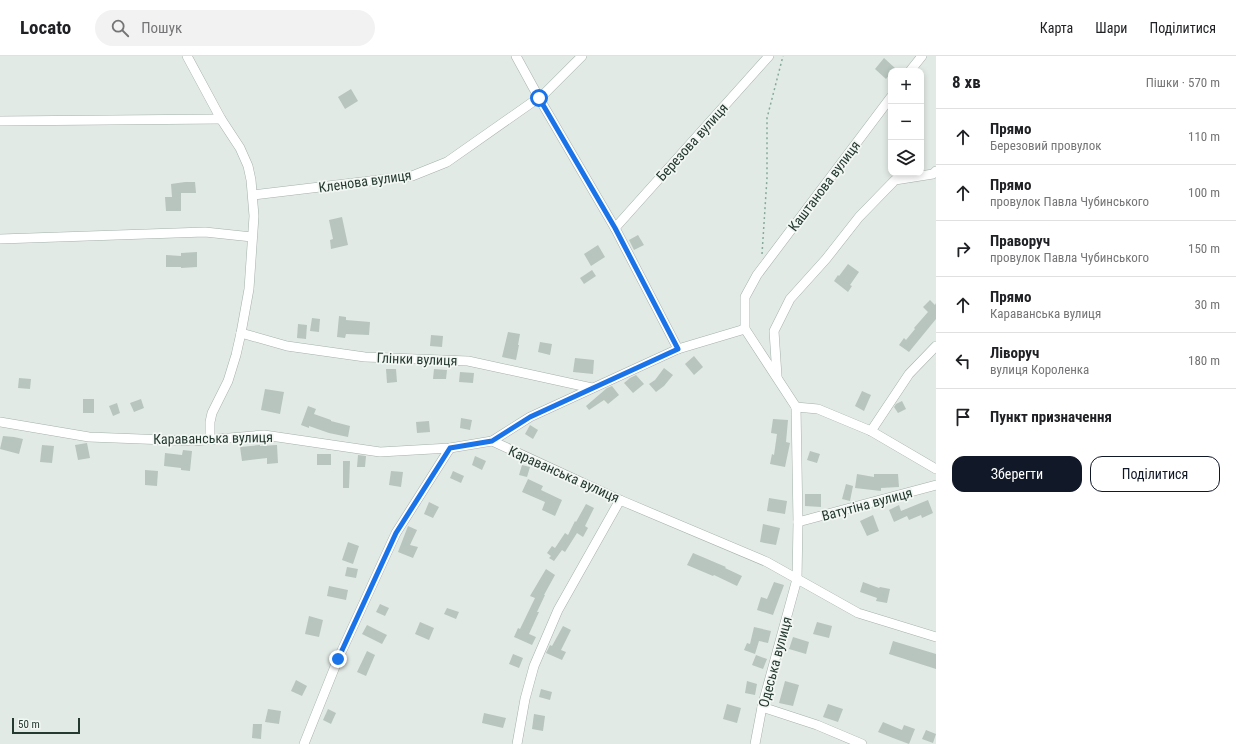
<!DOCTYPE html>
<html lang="uk">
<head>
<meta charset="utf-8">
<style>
  body { margin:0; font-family:"Roboto Condensed",sans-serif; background:#f2f2f2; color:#202124 }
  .controls { position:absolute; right:12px; top:12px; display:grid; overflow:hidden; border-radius:8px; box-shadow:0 2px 6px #0003 }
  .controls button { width:36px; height:36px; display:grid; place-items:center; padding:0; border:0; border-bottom:1px solid #e0e0e0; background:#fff; color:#202124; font:20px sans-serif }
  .scale { position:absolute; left:12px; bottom:10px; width:68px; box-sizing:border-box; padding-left:4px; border:2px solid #243930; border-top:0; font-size:11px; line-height:14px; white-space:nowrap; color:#243930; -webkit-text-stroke:3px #f2f7f4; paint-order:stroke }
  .stop { position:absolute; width:12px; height:12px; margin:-9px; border:3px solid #1a73e8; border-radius:50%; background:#fff }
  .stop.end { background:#1a73e8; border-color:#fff; box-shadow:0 1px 4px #0008 }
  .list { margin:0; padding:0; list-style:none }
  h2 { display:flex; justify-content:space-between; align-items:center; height:52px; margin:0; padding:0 16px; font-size:17px }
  h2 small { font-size:13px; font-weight:400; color:#757577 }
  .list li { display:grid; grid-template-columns:26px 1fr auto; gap:12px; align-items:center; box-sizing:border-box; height:56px; padding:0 16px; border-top:1px solid #e0e0e0 }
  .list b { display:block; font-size:15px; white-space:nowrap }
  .list p { margin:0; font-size:13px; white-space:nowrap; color:#757577 }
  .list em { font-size:13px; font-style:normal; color:#757577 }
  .actions { display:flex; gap:8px; padding:12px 16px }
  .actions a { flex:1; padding:9px 0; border:1px solid #111827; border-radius:12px; text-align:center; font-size:14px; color:#111827 }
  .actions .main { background:#111827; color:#fff }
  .icon { flex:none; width:22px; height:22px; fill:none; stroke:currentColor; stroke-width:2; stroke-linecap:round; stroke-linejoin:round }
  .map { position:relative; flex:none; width:936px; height:688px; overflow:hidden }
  header { display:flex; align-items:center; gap:24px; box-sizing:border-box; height:56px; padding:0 20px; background:#fff; border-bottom:1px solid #e0e0e0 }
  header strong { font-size:19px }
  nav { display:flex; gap:22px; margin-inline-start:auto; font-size:14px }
  .search { width:280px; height:36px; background:#f2f2f2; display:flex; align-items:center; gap:10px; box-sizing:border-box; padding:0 14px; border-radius:22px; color:#757577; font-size:15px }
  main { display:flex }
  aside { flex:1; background:#fff }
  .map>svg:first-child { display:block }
  .building { fill:#b7c5be }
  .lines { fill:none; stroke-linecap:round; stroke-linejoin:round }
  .street-casing { stroke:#a5b1ab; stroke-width:10 }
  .path { stroke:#85aa9a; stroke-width:1.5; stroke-dasharray:2 3; stroke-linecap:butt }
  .street { stroke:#fff; stroke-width:9 }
  .route { stroke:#1a73e8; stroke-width:5 }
  .labels { text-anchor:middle; stroke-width:3.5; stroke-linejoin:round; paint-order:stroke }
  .street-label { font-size:14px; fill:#243930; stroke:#f2f7f4 }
</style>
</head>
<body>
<header>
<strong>Locato</strong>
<div class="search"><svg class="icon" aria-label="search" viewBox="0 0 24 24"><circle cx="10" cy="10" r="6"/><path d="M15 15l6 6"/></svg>Пошук</div>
<nav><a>Карта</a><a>Шари</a><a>Поділитися</a></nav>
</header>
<main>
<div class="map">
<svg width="936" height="688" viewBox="0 0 936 688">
  <rect width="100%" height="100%" fill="#e2eae5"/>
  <g class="building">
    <polygon points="884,2 895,12 892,15 891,15 891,17 886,23 875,13"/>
    <polygon points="351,33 358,45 345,53 338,41"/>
    <polygon points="185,126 195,126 196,137 181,137 181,155 166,155 165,141 172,141 171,128"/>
    <polygon points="342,161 348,189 331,193 330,184 333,183 329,164"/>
    <polygon points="638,179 644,189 634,194 629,184"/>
    <polygon points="598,189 605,201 591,210 584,198"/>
    <polygon points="197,196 197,211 181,212 181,211 166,211 166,199 181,200 181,197"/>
    <polygon points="848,208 859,216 850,229 852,230 848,236 834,225 838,219 839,220"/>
    <polygon points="592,214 596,220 584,228 580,222"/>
    <polygon points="930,244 935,249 936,247 936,263 909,296 899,289 904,282 906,284 915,273 914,272 928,256 923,251"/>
    <polygon points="339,260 346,261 346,264 370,266 369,279 346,278 345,282 337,281"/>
    <polygon points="312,262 320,263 319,276 310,275"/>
    <polygon points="298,268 307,269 306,283 297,282"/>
    <polygon points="508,276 520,278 518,289 519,289 516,304 502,301"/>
    <polygon points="431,279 443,280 442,291 430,290"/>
    <polygon points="540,286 552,288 550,299 538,296"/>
    <polygon points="694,300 703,311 694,319 685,308"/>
    <polygon points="575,302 594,304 593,318 573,316"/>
    <polygon points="664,312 673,319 664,330 656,336 649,328 655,324"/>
    <polygon points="386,313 396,313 397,326 387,327"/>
    <polygon points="434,313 447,314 446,323 433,323"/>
    <polygon points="460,316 474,317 473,327 459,326"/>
    <polygon points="636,319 644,328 633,337 624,327 630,322"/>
    <polygon points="19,322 31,323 30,333 18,332"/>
    <polygon points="612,330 619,339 608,348 604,344 589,354 586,350 607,332"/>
    <polygon points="265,333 284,336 280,358 261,354"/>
    <polygon points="862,335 871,339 864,355 855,350"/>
    <rect x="83" y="343" width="11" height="14"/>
    <polygon points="141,343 144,352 134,356 130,347"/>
    <polygon points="902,345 906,353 898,357 894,351 896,348"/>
    <polygon points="117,347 120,357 113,360 109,350"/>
    <polygon points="308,350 316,353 314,358 331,364 331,365 350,370 348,381 329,377 309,370 309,372 301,369"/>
    <polygon points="461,362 472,364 470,374 460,372"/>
    <polygon points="773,363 788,364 786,386 790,387 785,411 770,408 772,398 774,399 777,378 771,377"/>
    <polygon points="429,365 430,376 417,377 416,366"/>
    <polygon points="530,369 538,374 533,383 525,378"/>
    <polygon points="3,380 14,381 23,383 19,398 0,393"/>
    <polygon points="87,387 90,402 78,404 75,389"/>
    <polygon points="42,389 54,390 52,407 40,406"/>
    <polygon points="260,389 260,390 277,389 278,407 267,408 267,402 242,405 240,391"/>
    <polygon points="183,394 192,395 190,415 181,414 181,412 164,410 165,397 182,399"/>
    <polygon points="810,395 820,398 817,407 807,404"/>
    <rect x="317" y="398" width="14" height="11"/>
    <polygon points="358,399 366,400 365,411 357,411"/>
    <polygon points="475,400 486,405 482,414 472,409"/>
    <polygon points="343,405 350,405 349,432 343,432"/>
    <polygon points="522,409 530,411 527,421 519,419"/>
    <polygon points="145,414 158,415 157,430 145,429"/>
    <polygon points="391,415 403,416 401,431 389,429"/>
    <polygon points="453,415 464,420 461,427 450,422"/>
    <polygon points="857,418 874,421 874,418 898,418 899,431 881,432 881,435 855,432"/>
    <polygon points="528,423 543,430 541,434 562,444 555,460 542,454 545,446 522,436"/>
    <polygon points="846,428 853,430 850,445 842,443"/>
    <polygon points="805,438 821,438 821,451 805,450"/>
    <polygon points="769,442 787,445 785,458 767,455"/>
    <polygon points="928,444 933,457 922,462 921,459 909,464 907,460 894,466 889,454 899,449 901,455"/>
    <polygon points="429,446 439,451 433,462 424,458"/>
    <polygon points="586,448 594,452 585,470 588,472 583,481 577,477 565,496 562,494 554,505 549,502 551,500 547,497 552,490 555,492 565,477 568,479 575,465 576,466"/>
    <polygon points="873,459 879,475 867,480 860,465"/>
    <polygon points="763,468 780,472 776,489 760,486"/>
    <polygon points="408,470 417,474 410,489 418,491 413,502 398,496"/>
    <polygon points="348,486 359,490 353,508 342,504"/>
    <polygon points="693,497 726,511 725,512 742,520 737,530 714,519 713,520 687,509"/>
    <polygon points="347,511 358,513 356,522 345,520"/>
    <polygon points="546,513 555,519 544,539 545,539 537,556 539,556 529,578 536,581 532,589 514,581 518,572 520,573 535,542 530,540"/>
    <polygon points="774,526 784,529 773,559 757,554 761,541 767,543"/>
    <polygon points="863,526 879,532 880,531 890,533 887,547 876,545 877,542 860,536"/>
    <polygon points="329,530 348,534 346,544 327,540"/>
    <polygon points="380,548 389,552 385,560 376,556"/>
    <polygon points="447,552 459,556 456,563 444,558"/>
    <polygon points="309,560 323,564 319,581 305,578"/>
    <polygon points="420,566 434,572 429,584 415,578"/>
    <polygon points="817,566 832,570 829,582 813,578"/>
    <polygon points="367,569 387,579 382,588 362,578"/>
    <polygon points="563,570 571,574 561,594 566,596 562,604 546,597 550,589 552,590"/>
    <polygon points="754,571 771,575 768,587 759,585 755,598 744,594 747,587 750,588"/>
    <polygon points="793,581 809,586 806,598 789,593"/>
    <polygon points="893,585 936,598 936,613 889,598"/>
    <polygon points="367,595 375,599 366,620 357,616"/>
    <polygon points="513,598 523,602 519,612 509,608"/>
    <polygon points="756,599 767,603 763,613 752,609"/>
    <polygon points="296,624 307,630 302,640 291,635"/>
    <polygon points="747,625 757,628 755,639 745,637"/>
    <polygon points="785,625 799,629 793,650 779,647"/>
    <polygon points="541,633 552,636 550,644 539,641"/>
    <polygon points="727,648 741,652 737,667 723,663"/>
    <polygon points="828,648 843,653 838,666 823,661"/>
    <polygon points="268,653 281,655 279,668 265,666"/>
    <polygon points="328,653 336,657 331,668 323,664"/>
    <polygon points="484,657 506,662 503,672 482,667"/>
    <polygon points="534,658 545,660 543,675 532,673"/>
    <polygon points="883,666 902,674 904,669 915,673 909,688 893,682 878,676"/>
    <polygon points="253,668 262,668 261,683 252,682"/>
    <polygon points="926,674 936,678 933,687 922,683"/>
  </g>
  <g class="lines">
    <g class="street-casing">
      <g id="street">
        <polyline points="187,0 221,63 240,92 248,110 251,124 254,160 249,233 241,277 236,299 228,325 212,357 210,366 210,384"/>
        <polyline points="516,0 539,42 615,172 678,293"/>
        <polyline points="910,15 922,0"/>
        <polyline points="0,65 221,63"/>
        <polyline points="253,139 412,120 447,106 544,38 582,0"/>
        <polyline points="615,172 769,0"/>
        <polyline points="0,183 205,176 252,181"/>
        <polyline points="241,277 287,290 365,301 468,305 592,332"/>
        <polyline points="777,320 774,275 790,243 826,203 859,161 895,124 933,118 936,115"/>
        <polyline points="796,351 745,273 745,241 757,219 891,41"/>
        <polyline points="796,351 818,353 871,375 936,413"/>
        <polyline points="0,366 89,381 193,385 264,379 380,396 450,392 492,385 620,444 767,506 858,557 936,581"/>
        <polyline points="871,375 909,318 936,290"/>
        <polyline points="492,385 530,361 678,293 745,273"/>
        <polyline points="798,466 936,429"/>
        <polyline points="762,651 817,669 862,688"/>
        <polyline points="304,688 338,603 396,477 450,392"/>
        <polyline points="517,688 525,643 534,610 558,554 620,444"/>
        <polyline points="755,688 762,651 797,523 798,466 796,351"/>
      </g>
    </g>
    <polyline class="path" points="762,198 767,122 767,62 783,0"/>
    <use href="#street" class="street"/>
  </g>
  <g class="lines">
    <polyline class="route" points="338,603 396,477 450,392 492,385 530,361 678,293 615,172 539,42"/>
  </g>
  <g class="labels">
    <g class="street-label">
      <text transform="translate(692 86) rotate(-48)" y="5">Березова вулиця</text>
      <text transform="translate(365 125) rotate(-8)" y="5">Кленова вулиця</text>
      <text transform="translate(824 130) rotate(-53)" y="5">Каштанова вулиця</text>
      <text transform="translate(417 303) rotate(2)" y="5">Глінки вулиця</text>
      <text transform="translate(213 382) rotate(-1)" y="5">Караванська вулиця</text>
      <text transform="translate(564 418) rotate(24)" y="5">Караванська вулиця</text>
      <text transform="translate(867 448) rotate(-15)" y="5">Ватутіна вулиця</text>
      <text transform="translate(775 606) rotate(-75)" y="5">Одеська вулиця</text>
    </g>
  </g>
</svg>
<div class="controls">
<button>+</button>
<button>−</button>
<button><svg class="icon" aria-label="layers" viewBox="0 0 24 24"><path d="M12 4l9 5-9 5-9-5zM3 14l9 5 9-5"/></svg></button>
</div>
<div class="scale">50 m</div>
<div class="stop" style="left:539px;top:42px"></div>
<div class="stop end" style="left:338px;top:603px"></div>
</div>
<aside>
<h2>8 хв<small>Пішки · 570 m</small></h2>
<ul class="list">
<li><svg class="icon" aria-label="ahead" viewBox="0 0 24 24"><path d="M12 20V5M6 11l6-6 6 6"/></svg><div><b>Прямо</b><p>Березовий провулок</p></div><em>110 m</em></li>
<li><svg class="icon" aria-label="ahead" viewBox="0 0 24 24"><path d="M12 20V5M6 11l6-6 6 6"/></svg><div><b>Прямо</b><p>провулок Павла Чубинського</p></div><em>100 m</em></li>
<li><svg class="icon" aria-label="right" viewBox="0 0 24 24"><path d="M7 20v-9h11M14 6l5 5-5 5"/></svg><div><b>Праворуч</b><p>провулок Павла Чубинського</p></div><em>150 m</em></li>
<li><svg class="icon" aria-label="ahead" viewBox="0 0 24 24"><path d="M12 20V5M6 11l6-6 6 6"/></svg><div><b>Прямо</b><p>Караванська вулиця</p></div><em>30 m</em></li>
<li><svg class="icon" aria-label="left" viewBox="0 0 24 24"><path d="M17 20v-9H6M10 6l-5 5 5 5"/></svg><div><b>Ліворуч</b><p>вулиця Короленка</p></div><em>180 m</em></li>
<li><svg class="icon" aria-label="arrive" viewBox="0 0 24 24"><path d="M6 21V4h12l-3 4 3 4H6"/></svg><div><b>Пункт призначення</b></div></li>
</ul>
<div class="actions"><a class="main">Зберегти</a><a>Поділитися</a></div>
</aside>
</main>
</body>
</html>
